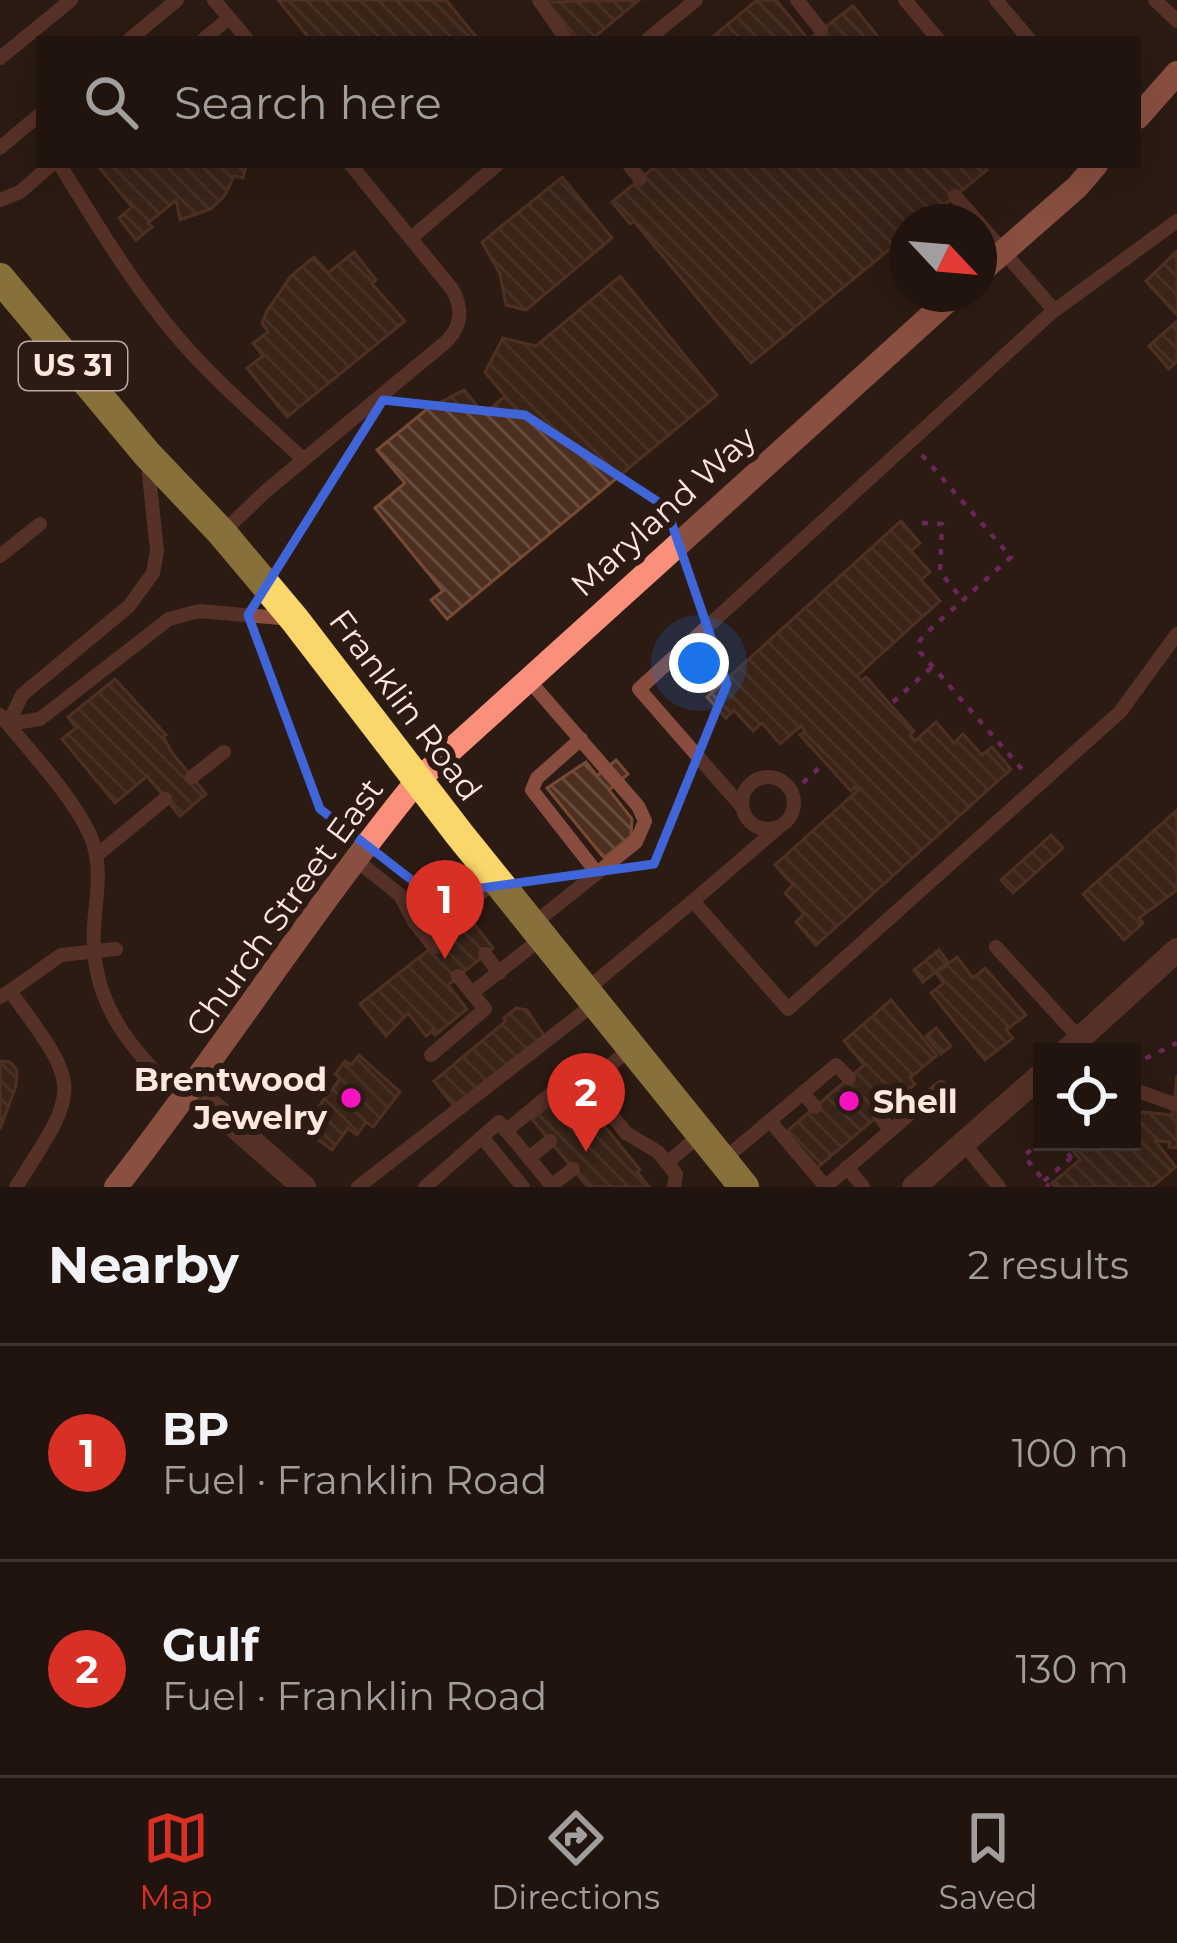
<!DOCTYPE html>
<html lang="en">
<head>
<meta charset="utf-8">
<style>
  body { margin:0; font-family:Montserrat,sans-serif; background:#291d17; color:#f1f3f6 }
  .controls { position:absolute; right:36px; bottom:36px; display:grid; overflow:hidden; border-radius:0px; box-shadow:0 12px 48px #0002 }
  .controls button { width:108px; height:108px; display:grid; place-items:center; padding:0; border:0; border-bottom:3px solid #3e332e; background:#21140e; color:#f1f3f6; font:60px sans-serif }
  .compass { position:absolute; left:889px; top:204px; width:108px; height:108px; border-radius:50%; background:#21140e; box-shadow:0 12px 48px #0002; rotate:116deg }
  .you { position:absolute; left:699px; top:663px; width:42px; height:42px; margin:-30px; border:9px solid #fff; border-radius:50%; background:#1a73e8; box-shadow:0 0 0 18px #1a73e833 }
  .badge { display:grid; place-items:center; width:78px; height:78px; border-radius:50%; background:#d93025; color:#fff; font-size:39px; font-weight:700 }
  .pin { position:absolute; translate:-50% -99px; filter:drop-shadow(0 3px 6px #0008) }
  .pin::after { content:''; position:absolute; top:63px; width:42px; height:36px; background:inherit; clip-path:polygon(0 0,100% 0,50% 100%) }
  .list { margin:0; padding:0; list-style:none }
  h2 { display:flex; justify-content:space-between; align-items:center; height:156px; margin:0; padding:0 48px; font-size:51px }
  h2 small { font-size:39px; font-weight:400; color:#a29e9e }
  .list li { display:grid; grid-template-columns:78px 1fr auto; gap:36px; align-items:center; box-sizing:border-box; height:216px; padding:0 48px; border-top:3px solid #3e332e }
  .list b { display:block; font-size:45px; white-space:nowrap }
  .list p { margin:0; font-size:39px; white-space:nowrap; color:#a29e9e }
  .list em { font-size:39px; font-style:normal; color:#a29e9e }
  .icon { flex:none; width:66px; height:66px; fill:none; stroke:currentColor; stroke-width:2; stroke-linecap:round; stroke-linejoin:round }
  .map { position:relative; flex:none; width:1177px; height:1187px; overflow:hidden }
  .search { position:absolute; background:#21140e; box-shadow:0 12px 48px #0002; left:36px; right:36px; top:36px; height:132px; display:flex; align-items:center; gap:30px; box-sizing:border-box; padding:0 42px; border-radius:0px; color:#a29e9e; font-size:45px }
  .sheet { height:588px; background:#21140e }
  nav { display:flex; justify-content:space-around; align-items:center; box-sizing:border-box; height:168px; border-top:3px solid #3e332e; background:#21140e; font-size:33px; color:#a29e9e }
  nav a { display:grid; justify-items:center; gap:6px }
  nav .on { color:#d93025 }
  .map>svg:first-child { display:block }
  .building { fill:url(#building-back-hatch); stroke:#774a33; stroke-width:3 }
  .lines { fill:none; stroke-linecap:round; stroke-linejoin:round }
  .path { stroke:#ba37b0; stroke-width:4.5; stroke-dasharray:6 9; stroke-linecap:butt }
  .lane { stroke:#894d40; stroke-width:14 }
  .street { stroke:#894d40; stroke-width:24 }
  .secondary { stroke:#fa8f7b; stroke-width:24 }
  .primary { stroke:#f9d76b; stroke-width:30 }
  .marked { fill:none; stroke:#3f65d9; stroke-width:9; stroke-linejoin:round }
  .poi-dot { fill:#f514c0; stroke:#2c1b13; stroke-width:4.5 }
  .labels { text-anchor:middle; stroke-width:12; stroke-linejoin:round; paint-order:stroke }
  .shield { fill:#2c1b13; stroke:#bfaaa2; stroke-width:3 }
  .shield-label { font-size:30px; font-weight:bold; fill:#fee7df }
  .street-label { font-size:33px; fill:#fee7df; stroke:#2c1b13 }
  .poi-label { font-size:33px; font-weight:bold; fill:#fee7df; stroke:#2c1b13; text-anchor:end }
</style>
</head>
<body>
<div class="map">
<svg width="1177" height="1187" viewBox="0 0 1177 1187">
  <defs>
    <pattern id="building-back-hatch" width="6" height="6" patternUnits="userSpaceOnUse" patternTransform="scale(3)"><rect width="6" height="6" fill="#4c2f20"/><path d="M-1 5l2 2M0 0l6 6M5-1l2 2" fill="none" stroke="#674d40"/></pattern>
  </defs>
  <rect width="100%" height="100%" fill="#2c1b13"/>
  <g class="building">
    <polygon points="278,0 446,0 478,39 310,39"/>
    <polygon points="639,0 592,39 578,39 547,2"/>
    <polygon points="757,0 776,0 808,39 710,39"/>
    <polygon points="853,6 880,39 809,39"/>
    <polygon points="97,165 246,165 243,178 234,176 225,195 211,209 180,220 176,200 148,223 152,227 136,240 119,218 132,207"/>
    <polygon points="657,165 983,165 987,170 923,222 907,222 907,235 751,363 634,221 630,224 612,202"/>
    <polygon points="562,177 612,238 526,310 506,305 500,274 482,242"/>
    <polygon points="1177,251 1177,315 1146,281"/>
    <polygon points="354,252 376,280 372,284 405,321 287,417 247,368 263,356 253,343 268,332 262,323 267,311 291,276 314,257 328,273"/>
    <polygon points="620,276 717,395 447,619 431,600 443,591 375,508 405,483 377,450 426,410 464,390 484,414 505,396 485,372 503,338 536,346"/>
    <polygon points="1177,321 1177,361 1169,369 1149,346"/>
    <polygon points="901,521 920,543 911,551 930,572 921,580 940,601 857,676 861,681 866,677 914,731 910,735 915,741 936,722 954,743 963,734 982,755 992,747 1011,769 816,945 796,922 804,914 785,893 793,885 775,865 858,790 855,787 851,791 800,735 805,731 801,726 780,744 762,723 753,731 734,710 726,718 707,697"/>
    <polygon points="115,679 166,735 163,737 173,754 206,794 180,816 147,776 115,803 62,739 76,728 68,717"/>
    <polygon points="616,760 628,774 609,790 632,819 631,836 604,858 547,788 586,762 597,776"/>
    <polygon points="1177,810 1177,890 1139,918 1143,923 1124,940 1083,894"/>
    <polygon points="1051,835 1063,848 1013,893 1001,880"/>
    <polygon points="469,918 493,948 448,985 467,1009 435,1035 432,1031 426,1036 408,1013 386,1036 360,1004"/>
    <polygon points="939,950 948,962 923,982 914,970"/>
    <polygon points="957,957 973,978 985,968 1026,1015 1006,1030 1013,1038 985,1060 931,993 944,983 936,973"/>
    <polygon points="891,1000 937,1055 910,1078 915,1084 816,1169 785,1133 864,1065 844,1041"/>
    <polygon points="516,1008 527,1010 545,1037 455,1108 434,1081 506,1021 504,1018"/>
    <polygon points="936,1028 951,1046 941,1054 926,1036"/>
    <polygon points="359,1055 400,1092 373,1127 366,1122 357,1135 348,1128 332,1150 312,1135 317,1128 308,1120 340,1079 335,1074 345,1061 351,1065"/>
    <polygon points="0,1061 10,1062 17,1070 16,1086 0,1129"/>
    <polygon points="1177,1075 1177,1148 1169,1147 1170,1142 1155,1141 1176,1167 1152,1187 1055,1187 1052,1183 1080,1160 1069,1146 1074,1142 1132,1142 1132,1111 1173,1115"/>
    <polygon points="572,1086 640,1170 637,1172 649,1187 588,1187 532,1119"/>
  </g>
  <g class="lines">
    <g class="path">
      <polyline points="922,455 1011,557 926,633 919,642 920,652 1026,774"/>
      <polyline points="922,523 942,524 940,572 963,600"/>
      <polyline points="893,702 932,667"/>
      <polyline points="792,793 822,765"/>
      <polyline points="1132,1065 1177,1043"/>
      <polyline points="1042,1140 1024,1156 1049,1187"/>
      <polyline points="1058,1142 1076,1163"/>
      <polyline points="1044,1181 1071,1158"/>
    </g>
    <g class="lane">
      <polyline points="214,0 247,39"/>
      <polyline points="539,0 566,39"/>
      <polyline points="797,0 821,30"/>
      <polyline points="905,0 938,39"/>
      <polyline points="996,0 1029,39"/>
      <polyline points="1155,0 1177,21"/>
      <polyline points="130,39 177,0"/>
      <polyline points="204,39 229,18"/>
      <polyline points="648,39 696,0"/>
      <polyline points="0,58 71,0"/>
      <polyline points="0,148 39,115"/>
      <path d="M60,165C102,233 145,305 201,363C233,397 269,427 303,459"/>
      <polyline points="629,165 640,179"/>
      <polyline points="955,196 978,222"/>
      <polyline points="0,200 20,192 51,165"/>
      <polyline points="979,223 1054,310"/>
      <polyline points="411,238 497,165"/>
      <polyline points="148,465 157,551 153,573 129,606 22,695 8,724 40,719 169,619 199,611 292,619"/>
      <path d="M222,533L266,491L447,341C462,325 463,308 452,289L351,165"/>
      <polyline points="0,556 40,524"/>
      <polyline points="527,678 638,806 645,821 636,842 532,925"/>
      <path d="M0,715C26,746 82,807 93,843C102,871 96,897 94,926C89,1004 132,1050 184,1101"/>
      <polyline points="581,739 537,778 532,790 597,873"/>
      <circle cx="768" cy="803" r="26"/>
      <polyline points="192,777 224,752"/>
      <polyline points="742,807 639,689 1051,313 1177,221"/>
      <polyline points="779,827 693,901 788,1009 1120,712 1177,634"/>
      <polyline points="97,855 165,799"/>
      <polyline points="356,860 400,895 414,922 434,947"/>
      <polyline points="426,936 496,881"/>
      <polyline points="996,947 1092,1052"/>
      <polyline points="485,954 499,973"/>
      <polyline points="586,990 693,901"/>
      <polyline points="10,991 61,955 116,949"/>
      <polyline points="472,993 542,938"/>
      <path d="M0,997L10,991C82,1089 81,1086 16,1187"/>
      <polyline points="431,1055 485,1009 458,976"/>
      <polyline points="587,1085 632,1047"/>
      <polyline points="1132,1089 1174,1104"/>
      <polyline points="803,1093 815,1107"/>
      <polyline points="879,1115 890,1130"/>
      <polyline points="770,1121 826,1187"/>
      <polyline points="506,1131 577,1072 626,1133 658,1152 676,1174 674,1187"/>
      <polyline points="482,1137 523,1187"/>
      <polyline points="964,1144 999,1187"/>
      <polyline points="529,1158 550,1141"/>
      <polyline points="722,1161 836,1065 849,1078"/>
      <polyline points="667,1163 700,1135"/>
      <polyline points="847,1167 863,1187"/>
      <polyline points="552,1185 573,1169"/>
      <polyline points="358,1187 595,1003"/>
      <polyline points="425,1187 499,1122 553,1187"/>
      <polyline points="825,1187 941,1087"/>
    </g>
    <g class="street">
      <polyline points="1065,1052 1177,950"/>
      <polyline points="192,1089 304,1187"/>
      <polyline points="914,1187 1042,1074"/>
    </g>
    <g class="secondary">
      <polyline points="1138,117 1177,73"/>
      <polyline points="979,273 1077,187 1096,165"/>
      <path d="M116,1187C220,1054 311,911 418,780L955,294"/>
    </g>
    <polyline class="primary" points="0,278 147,454 222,533 295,620 460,835 744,1187"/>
  </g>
  <path d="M0 0H1177V1187H0ZM383,400L525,415L666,507L727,684L654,864L431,895L320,809L248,615Z" fill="#2c1b13" fill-opacity=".55" fill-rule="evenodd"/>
  <path class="marked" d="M383,400L525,415L666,507L727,684L654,864L431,895L320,809L248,615Z"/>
  <g class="poi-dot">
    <circle cx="351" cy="1098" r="12"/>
    <circle cx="849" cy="1101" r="12"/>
  </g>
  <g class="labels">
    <rect class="shield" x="19" y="342" width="108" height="48" rx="9"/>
    <g class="shield-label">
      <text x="73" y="376">US 31</text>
    </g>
    <g class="street-label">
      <text transform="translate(663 511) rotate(-42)" y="12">Maryland Way</text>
      <text transform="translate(406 705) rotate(53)" y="12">Franklin Road</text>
      <text transform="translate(284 907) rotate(-54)" y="12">Church Street East</text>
    </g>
    <g class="poi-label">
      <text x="327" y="1091">Brentwood<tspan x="327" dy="38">Jewelry</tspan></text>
      <text x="873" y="1113" text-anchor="start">Shell</text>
    </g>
  </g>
</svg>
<div class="controls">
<button><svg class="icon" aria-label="locate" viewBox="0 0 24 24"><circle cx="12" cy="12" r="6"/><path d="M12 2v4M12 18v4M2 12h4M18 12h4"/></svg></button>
</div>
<svg class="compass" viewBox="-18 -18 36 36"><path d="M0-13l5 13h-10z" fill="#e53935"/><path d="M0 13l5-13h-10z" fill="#a29e9e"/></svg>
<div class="you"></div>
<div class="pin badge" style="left:445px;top:959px">1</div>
<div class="pin badge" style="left:586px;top:1152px">2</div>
<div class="search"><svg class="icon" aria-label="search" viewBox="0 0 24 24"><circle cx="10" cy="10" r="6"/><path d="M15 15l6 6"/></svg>Search here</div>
</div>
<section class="sheet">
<h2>Nearby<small>2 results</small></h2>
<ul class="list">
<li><span class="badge">1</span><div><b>BP</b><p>Fuel · Franklin Road</p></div><em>100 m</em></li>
<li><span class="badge">2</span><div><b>Gulf</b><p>Fuel · Franklin Road</p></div><em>130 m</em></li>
</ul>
</section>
<nav>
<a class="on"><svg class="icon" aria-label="map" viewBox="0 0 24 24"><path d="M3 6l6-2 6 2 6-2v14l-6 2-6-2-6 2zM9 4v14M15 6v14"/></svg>Map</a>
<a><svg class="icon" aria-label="directions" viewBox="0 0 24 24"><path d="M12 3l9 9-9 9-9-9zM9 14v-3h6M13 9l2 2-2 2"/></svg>Directions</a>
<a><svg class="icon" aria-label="saved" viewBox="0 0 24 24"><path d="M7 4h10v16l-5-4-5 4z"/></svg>Saved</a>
</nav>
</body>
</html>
